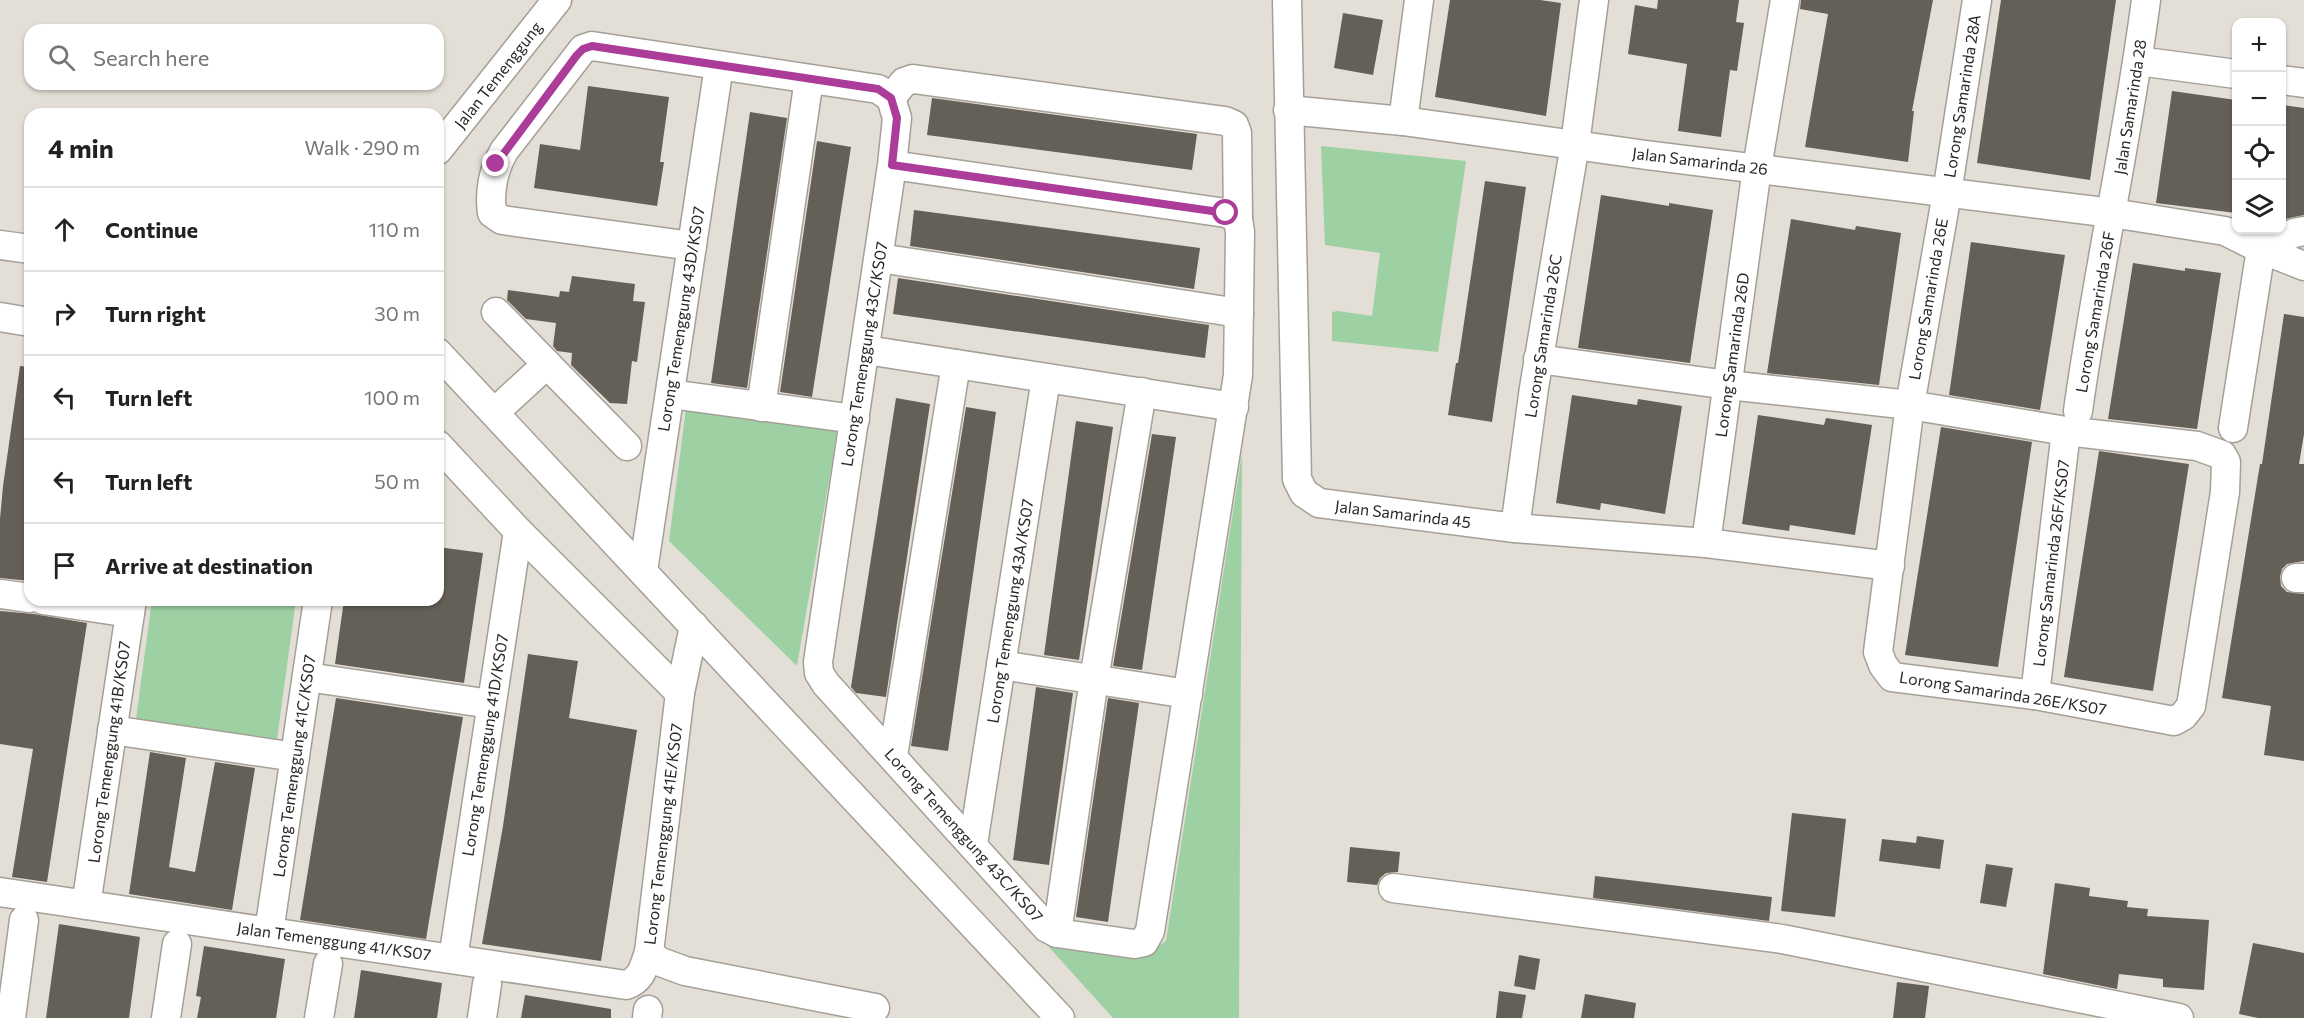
<!DOCTYPE html>
<html lang="en">
<head>
<meta charset="utf-8">
<style>
  body { margin:0; font-family:Commissioner,sans-serif; background:#f2f2f2; color:#222 }
  .controls { position:absolute; right:18px; top:18px; display:grid; overflow:hidden; border-radius:12px; box-shadow:0 2px 4px #0004 }
  .controls button { width:54px; height:54px; display:grid; place-items:center; padding:0; border:0; border-bottom:2px solid #e0e0e0; background:#fff; color:#222; font:30px sans-serif }
  .stop { position:absolute; width:18px; height:18px; margin:-14px; border:4px solid #ab3c99; border-radius:50%; background:#fff }
  .stop.end { background:#ab3c99; border-color:#fff; box-shadow:0 2px 6px #0008 }
  .list { margin:0; padding:0; list-style:none }
  h2 { display:flex; justify-content:space-between; align-items:center; height:78px; margin:0; padding:0 24px; font-size:26px }
  h2 small { font-size:20px; font-weight:400; color:#767676 }
  .list li { display:grid; grid-template-columns:39px 1fr auto; gap:18px; align-items:center; box-sizing:border-box; height:84px; padding:0 24px; border-top:2px solid #e0e0e0 }
  .list b { display:block; font-size:22px; white-space:nowrap }
  .list em { font-size:20px; font-style:normal; color:#767676 }
  .icon { flex:none; width:33px; height:33px; fill:none; stroke:currentColor; stroke-width:2; stroke-linecap:round; stroke-linejoin:round }
  .map { position:relative; flex:none; width:2304px; height:1018px; overflow:hidden }
  .search { position:absolute; background:#fff; box-shadow:0 2px 4px #0004; left:24px; top:24px; width:420px; height:66px; display:flex; align-items:center; gap:15px; box-sizing:border-box; padding:0 21px; border-radius:18px; color:#767676; font-size:22px }
  .panel { position:absolute; background:#fff; box-shadow:0 2px 4px #0004; left:24px; top:108px; width:420px; height:498px; border-radius:18px }
  .map>svg:first-child { display:block }
  .green { fill:#9dd0a3 }
  .building { fill:#645f57 }
  .lines { fill:none; stroke-linecap:round; stroke-linejoin:round }
  .minor-casing { stroke:#a5a097; stroke-width:31 }
  .minor { stroke:#fff; stroke-width:28 }
  .route { stroke:#ab3c99; stroke-width:8 }
  .labels { text-anchor:middle; stroke-width:6; stroke-linejoin:round; paint-order:stroke }
  .street-label { font-size:16px; fill:#2b2926; stroke:#fff }
</style>
</head>
<body>
<div class="map">
<svg width="2304" height="1018" viewBox="0 0 2304 1018">
  <rect width="100%" height="100%" fill="#e4dfd6"/>
  <g class="green">
    <polygon points="1321,146 1466,161 1438,352 1332,341 1332,312 1338,311 1372,316 1380,253 1325,245"/>
    <polygon points="686,408 838,428 797,666 669,541"/>
    <polygon points="1242,454 1239,1018 1113,1018 1047,945 1142,958 1166,941"/>
    <polygon points="152,600 296,600 277,739 136,719"/>
  </g>
  <g class="building">
    <polygon points="1450,0 1540,0 1561,3 1546,116 1435,97"/>
    <polygon points="1658,0 1739,0 1736,22 1744,23 1737,71 1730,70 1721,137 1678,131 1687,64 1628,54 1635,5 1657,9"/>
    <polygon points="1801,0 1933,0 1912,111 1914,111 1908,162 1805,147 1828,14 1800,9"/>
    <polygon points="2001,0 2116,0 2090,180 1977,163"/>
    <polygon points="1343,13 1383,20 1373,75 1334,68"/>
    <polygon points="588,86 669,97 660,162 664,162 657,206 534,188 540,144 580,150"/>
    <polygon points="2172,91 2236,100 2236,213 2156,203"/>
    <polygon points="932,98 1197,134 1192,170 927,135"/>
    <polygon points="2282,105 2304,108 2304,215 2285,219 2282,219"/>
    <polygon points="750,112 787,118 747,388 711,383"/>
    <polygon points="817,141 851,147 812,397 780,392"/>
    <polygon points="1485,181 1526,187 1492,422 1448,415 1456,363 1458,363"/>
    <polygon points="1601,195 1669,206 1669,203 1713,210 1690,363 1578,348"/>
    <polygon points="914,210 1200,248 1194,289 910,246"/>
    <polygon points="1791,219 1855,230 1856,226 1901,233 1879,385 1767,373"/>
    <polygon points="1971,242 2065,255 2040,410 1949,395"/>
    <polygon points="2133,263 2185,271 2185,268 2221,273 2197,429 2108,419"/>
    <polygon points="572,276 635,284 633,301 645,302 637,362 632,361 627,404 610,403 571,365 572,353 557,351 553,346 556,323 526,319 507,300 508,290 559,297 560,291 569,292"/>
    <polygon points="898,278 1209,325 1205,358 893,314"/>
    <polygon points="2284,314 2304,317 2304,434 2299,464 2304,464 2304,561 2287,564 2282,569 2280,577 2281,586 2287,592 2304,594 2304,761 2264,755 2271,706 2222,698 2260,464 2262,464"/>
    <polygon points="20,366 30,367 30,581 0,578 0,519 3,486"/>
    <polygon points="1572,395 1637,405 1638,399 1682,406 1665,514 1601,503 1600,510 1556,503"/>
    <polygon points="896,398 930,404 886,697 856,693 851,687"/>
    <polygon points="966,407 996,412 948,751 911,746"/>
    <polygon points="1758,415 1824,425 1826,418 1872,425 1855,535 1790,525 1789,531 1742,524"/>
    <polygon points="1076,421 1113,427 1079,660 1044,655"/>
    <polygon points="1941,427 2032,442 1998,667 1905,655"/>
    <polygon points="1152,434 1176,437 1142,670 1113,666"/>
    <polygon points="2099,451 2189,464 2153,691 2064,677"/>
    <polygon points="438,547 483,553 464,683 335,664 344,600 438,600"/>
    <polygon points="0,611 34,614 87,623 47,882 12,877 33,749 0,744"/>
    <polygon points="528,654 578,661 569,718 637,730 601,961 482,944 503,826"/>
    <polygon points="1036,687 1073,693 1049,865 1013,860"/>
    <polygon points="336,698 463,717 426,939 300,920"/>
    <polygon points="1108,698 1139,703 1108,922 1076,917"/>
    <polygon points="150,752 186,758 169,867 195,872 215,762 255,768 232,910 129,894"/>
    <polygon points="1792,813 1846,819 1835,917 1781,911"/>
    <polygon points="1917,836 1944,840 1940,869 1879,861 1882,839 1916,843"/>
    <polygon points="1350,847 1400,852 1398,872 1386,873 1380,878 1377,885 1347,882"/>
    <polygon points="1986,864 2013,868 2006,907 1980,903"/>
    <polygon points="1595,876 1772,897 1769,921 1593,898"/>
    <polygon points="2055,883 2090,888 2089,896 2128,901 2127,907 2148,909 2147,916 2209,920 2204,990 2163,987 2163,979 2119,974 2117,989 2043,974"/>
    <polygon points="59,924 140,937 129,1018 46,1018"/>
    <polygon points="2253,943 2304,953 2304,1018 2258,1018 2239,1014"/>
    <polygon points="204,946 285,959 276,1018 197,1018 201,997 196,996"/>
    <polygon points="1519,955 1540,959 1535,990 1514,986"/>
    <polygon points="361,970 442,983 437,1018 354,1018"/>
    <polygon points="1897,982 1929,986 1925,1018 1893,1018"/>
    <polygon points="1499,991 1526,995 1522,1018 1496,1018"/>
    <polygon points="1585,994 1636,1003 1634,1018 1581,1018"/>
    <polygon points="525,995 611,1009 611,1018 521,1018"/>
  </g>
  <g class="lines">
    <g class="minor-casing">
      <g id="minor">
        <polyline points="1287,0 1297,479 1304,493 1319,503 1515,528 1706,543 1890,566"/>
        <polyline points="2138,61 2236,74"/>
        <polyline points="2282,80 2304,83"/>
        <polyline points="891,98 904,82 913,79 1225,121 1234,125 1237,133 1238,219"/>
        <polyline points="1288,110 1403,121 1646,155 2112,213 2225,231 2261,249 2304,266"/>
        <polyline points="1403,121 1419,0"/>
        <polyline points="438,150 557,0"/>
        <polyline points="0,245 30,249"/>
        <path d="M692,246L502,220L492,213C489,193 493,170 504,151L583,49L592,46L878,89L891,98L897,118L892,165L818,662L819,673L826,684L1047,928L1057,933L1134,944L1144,942L1150,931L1238,375L1240,232L1238,219L1226,213L892,165"/>
        <polyline points="2261,249 2294,233 2304,231"/>
        <polyline points="879,258 1239,313"/>
        <polyline points="496,312 627,446"/>
        <polyline points="0,317 30,322"/>
        <polyline points="866,350 1234,407"/>
        <polyline points="438,353 1060,1018"/>
        <polyline points="1538,359 1728,385 1910,405 2066,431 2197,446 2222,455 2226,462 2225,492 2191,706 2183,716 2174,721 2035,695 1892,677 1883,665 1878,652 1910,405 1947,193 1977,0"/>
        <polyline points="670,394 855,419"/>
        <polyline points="761,407 809,79"/>
        <path d="M2078,411C2097,273 2128,138 2146,0"/>
        <polyline points="495,412 547,364"/>
        <polyline points="2233,428 2261,249"/>
        <polyline points="438,445 518,531 680,693"/>
        <polyline points="1515,528 1534,388 1575,144 1594,0"/>
        <polyline points="1706,543 1757,168 1785,0"/>
        <polyline points="643,571 719,66"/>
        <polyline points="2296,578 2304,578"/>
        <polyline points="0,594 30,598"/>
        <polyline points="43,600 130,613"/>
        <polyline points="694,626 680,693 649,952 658,961 685,971 875,1008"/>
        <polyline points="1001,665 1188,694"/>
        <polyline points="307,677 491,704"/>
        <polyline points="2035,695 2066,431"/>
        <polyline points="112,730 295,757"/>
        <polyline points="893,756 956,364"/>
        <polyline points="973,844 1046,378"/>
        <polyline points="1393,888 1782,939 2179,1018"/>
        <path d="M0,892L626,985C642,980 644,966 649,952"/>
        <polyline points="86,905 132,600"/>
        <polyline points="269,932 318,600"/>
        <polyline points="1057,933 1094,679 1142,392"/>
        <polyline points="453,959 518,531"/>
        <polyline points="11,1018 24,920"/>
        <polyline points="166,1018 177,944"/>
        <polyline points="319,1018 328,964"/>
        <polyline points="482,1018 487,984"/>
        <polyline points="647,1018 648,1010"/>
      </g>
    </g>
    <use href="#minor" class="minor"/>
  </g>
  <g class="lines">
    <polyline class="route" points="496,164 577,55 583,49 592,46 878,89 891,98 897,118 892,165 1226,213"/>
  </g>
  <g class="labels">
    <g class="street-label">
      <text transform="translate(498 75) rotate(-52)" y="6">Jalan Temenggung</text>
      <text transform="translate(1962 96) rotate(-81)" y="6">Lorong Samarinda 28A</text>
      <text transform="translate(2130 107) rotate(-81)" y="6">Jalan Samarinda 28</text>
      <text transform="translate(1700 161) rotate(7)" y="6">Jalan Samarinda 26</text>
      <text transform="translate(1928 299) rotate(-80)" y="6">Lorong Samarinda 26E</text>
      <text transform="translate(2095 312) rotate(-80)" y="6">Lorong Samarinda 26F</text>
      <text transform="translate(681 319) rotate(-81)" y="6">Lorong Temenggung 43D/KS07</text>
      <text transform="translate(1543 336) rotate(-81)" y="6">Lorong Samarinda 26C</text>
      <text transform="translate(864 354) rotate(-81)" y="6">Lorong Temenggung 43C/KS07</text>
      <text transform="translate(1732 355) rotate(-82)" y="6">Lorong Samarinda 26D</text>
      <text transform="translate(1403 514) rotate(7)" y="6">Jalan Samarinda 45</text>
      <text transform="translate(2051 563) rotate(-83)" y="6">Lorong Samarinda 26F/KS07</text>
      <text transform="translate(1010 611) rotate(-81)" y="6">Lorong Temenggung 43A/KS07</text>
      <text transform="translate(2003 693) rotate(9)" y="6">Lorong Samarinda 26E/KS07</text>
      <text transform="translate(485 745) rotate(-81)" y="6">Lorong Temenggung 41D/KS07</text>
      <text transform="translate(109 752) rotate(-82)" y="6">Lorong Temenggung 41B/KS07</text>
      <text transform="translate(294 766) rotate(-82)" y="6">Lorong Temenggung 41C/KS07</text>
      <text transform="translate(663 834) rotate(-83)" y="6">Lorong Temenggung 41E/KS07</text>
      <text transform="translate(964 835) rotate(48)" y="6">Lorong Temenggung 43C/KS07</text>
      <text transform="translate(334 941) rotate(8)" y="6">Jalan Temenggung 41/KS07</text>
    </g>
  </g>
</svg>
<div class="controls">
<button>+</button>
<button>−</button>
<button><svg class="icon" aria-label="locate" viewBox="0 0 24 24"><circle cx="12" cy="12" r="6"/><path d="M12 2v4M12 18v4M2 12h4M18 12h4"/></svg></button>
<button><svg class="icon" aria-label="layers" viewBox="0 0 24 24"><path d="M12 4l9 5-9 5-9-5zM3 14l9 5 9-5"/></svg></button>
</div>
<div class="stop" style="left:1226px;top:213px"></div>
<div class="stop end" style="left:496px;top:164px"></div>
<div class="search"><svg class="icon" aria-label="search" viewBox="0 0 24 24"><circle cx="10" cy="10" r="6"/><path d="M15 15l6 6"/></svg>Search here</div>
<section class="panel">
<h2>4 min<small>Walk · 290 m</small></h2>
<ul class="list">
<li><svg class="icon" aria-label="ahead" viewBox="0 0 24 24"><path d="M12 20V5M6 11l6-6 6 6"/></svg><div><b>Continue</b></div><em>110 m</em></li>
<li><svg class="icon" aria-label="right" viewBox="0 0 24 24"><path d="M7 20v-9h11M14 6l5 5-5 5"/></svg><div><b>Turn right</b></div><em>30 m</em></li>
<li><svg class="icon" aria-label="left" viewBox="0 0 24 24"><path d="M17 20v-9H6M10 6l-5 5 5 5"/></svg><div><b>Turn left</b></div><em>100 m</em></li>
<li><svg class="icon" aria-label="left" viewBox="0 0 24 24"><path d="M17 20v-9H6M10 6l-5 5 5 5"/></svg><div><b>Turn left</b></div><em>50 m</em></li>
<li><svg class="icon" aria-label="arrive" viewBox="0 0 24 24"><path d="M6 21V4h12l-3 4 3 4H6"/></svg><div><b>Arrive at destination</b></div></li>
</ul>
</section>
</div>
</body>
</html>
